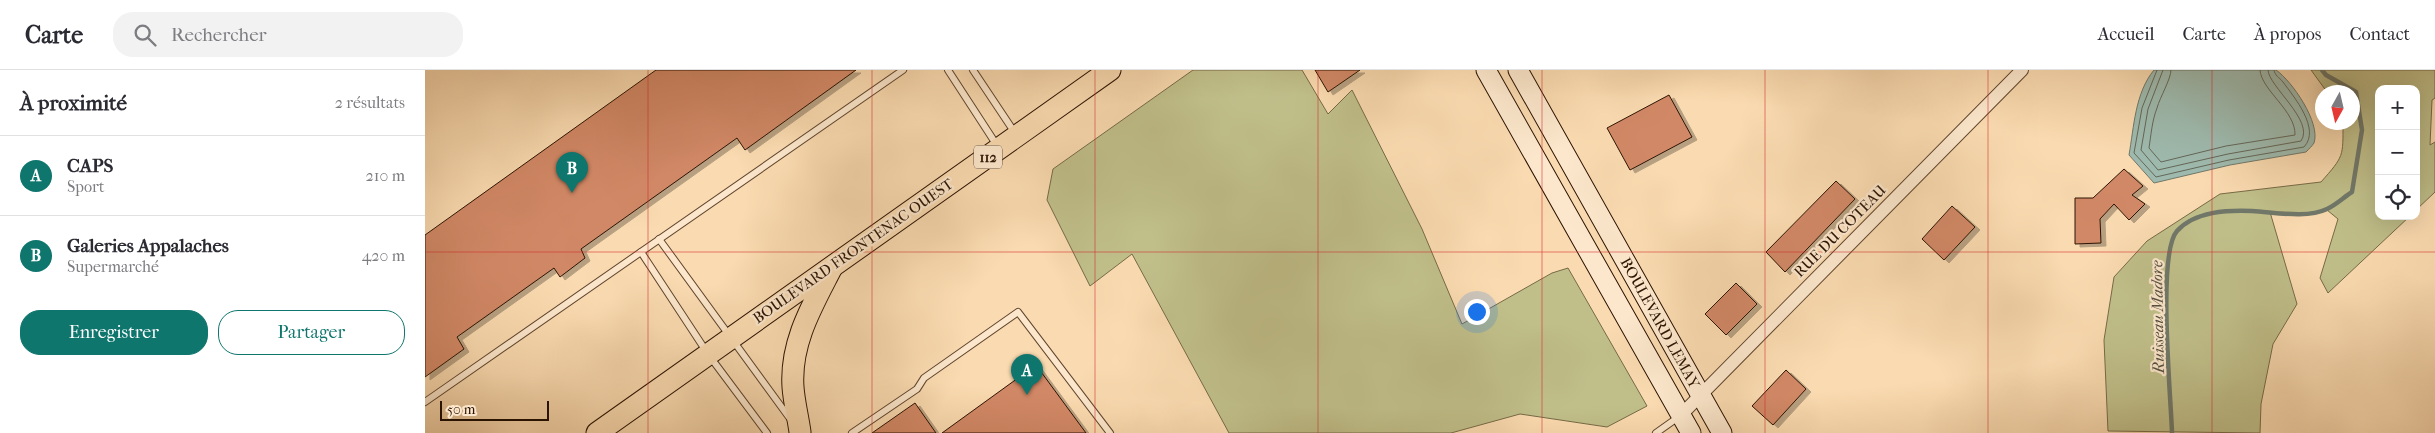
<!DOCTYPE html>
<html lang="fr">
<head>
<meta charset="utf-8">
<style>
  body { margin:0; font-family:"IM FELL French Canon",serif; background:#f2f2f3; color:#2b2b33 }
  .controls { position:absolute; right:15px; top:15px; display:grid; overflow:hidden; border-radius:10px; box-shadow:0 5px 20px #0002 }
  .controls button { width:45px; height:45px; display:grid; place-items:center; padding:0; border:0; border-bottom:1px solid #e1e1e2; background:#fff; color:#2b2b33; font:25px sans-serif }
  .compass { position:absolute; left:1890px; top:15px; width:45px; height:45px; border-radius:50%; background:#fff; box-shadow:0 5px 20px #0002; rotate:188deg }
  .scale { position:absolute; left:15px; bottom:12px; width:109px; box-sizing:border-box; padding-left:5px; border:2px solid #2c1403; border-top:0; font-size:14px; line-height:18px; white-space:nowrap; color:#2c1403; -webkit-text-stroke:4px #fce7cc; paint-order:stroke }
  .you { position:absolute; left:1051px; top:241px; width:18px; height:18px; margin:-12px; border:4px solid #fff; border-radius:50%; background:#1a73e8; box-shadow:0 0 0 8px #1a73e833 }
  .badge { display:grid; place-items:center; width:32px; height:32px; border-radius:50%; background:#0f766e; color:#fff; font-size:16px; font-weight:700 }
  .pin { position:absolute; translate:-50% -41px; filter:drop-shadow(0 1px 2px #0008) }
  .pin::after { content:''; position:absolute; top:26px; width:18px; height:15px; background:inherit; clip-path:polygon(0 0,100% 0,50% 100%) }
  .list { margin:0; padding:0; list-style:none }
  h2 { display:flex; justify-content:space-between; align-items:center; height:65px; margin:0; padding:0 20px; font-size:21px }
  h2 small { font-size:16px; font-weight:400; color:#7c7c81 }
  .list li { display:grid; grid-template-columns:32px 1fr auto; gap:15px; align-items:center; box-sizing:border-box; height:80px; padding:0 20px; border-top:1px solid #e1e1e2 }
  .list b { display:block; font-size:19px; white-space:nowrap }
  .list p { margin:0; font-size:16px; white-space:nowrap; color:#7c7c81 }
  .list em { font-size:16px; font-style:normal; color:#7c7c81 }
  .actions { display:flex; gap:10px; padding:15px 20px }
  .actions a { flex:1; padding:11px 0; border:1px solid #0f766e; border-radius:20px; text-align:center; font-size:18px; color:#0f766e }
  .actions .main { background:#0f766e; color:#fff }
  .icon { flex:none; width:28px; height:28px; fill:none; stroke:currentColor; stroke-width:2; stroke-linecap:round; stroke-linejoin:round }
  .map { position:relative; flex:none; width:2010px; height:363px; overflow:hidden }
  header { display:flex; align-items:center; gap:30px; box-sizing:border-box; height:70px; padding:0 25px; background:#fff; border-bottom:1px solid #e1e1e2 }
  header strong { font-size:24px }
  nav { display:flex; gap:28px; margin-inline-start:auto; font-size:18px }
  .search { width:350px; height:45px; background:#f2f2f3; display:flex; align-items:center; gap:12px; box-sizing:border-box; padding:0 18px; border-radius:20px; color:#7c7c81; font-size:19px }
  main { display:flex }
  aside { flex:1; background:#fff }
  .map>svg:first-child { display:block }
  .green { fill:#c0bf8a; stroke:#766a46 }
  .water { fill:#9ebaae; stroke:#70786a }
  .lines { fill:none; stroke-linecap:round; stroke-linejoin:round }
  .shore { stroke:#656758; stroke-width:1 }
  .stream { stroke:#70786a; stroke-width:4.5 }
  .building { fill:#d18866; stroke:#2c1403; filter:url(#shadow) }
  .lane-casing { stroke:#60462e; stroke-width:8 }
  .street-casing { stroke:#60462e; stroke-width:14 }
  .secondary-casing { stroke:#2c1403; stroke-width:21 }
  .primary-casing { stroke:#2c1403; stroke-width:23 }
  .lane { stroke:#fce7cc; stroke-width:6 }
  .street { stroke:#fce7cc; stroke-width:12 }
  .secondary { stroke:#fce7cc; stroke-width:19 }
  .primary { stroke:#fadab0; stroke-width:21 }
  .grid { fill:none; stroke:#d62828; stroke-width:1; stroke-opacity:0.55 }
  .labels { text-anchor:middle; stroke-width:4.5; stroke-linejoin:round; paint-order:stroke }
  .shield { fill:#fce7cc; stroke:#6a533f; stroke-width:1 }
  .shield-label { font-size:14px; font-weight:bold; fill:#2c1403 }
  .street-label { font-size:15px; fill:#2c1403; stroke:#fce7cc }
  .water-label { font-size:16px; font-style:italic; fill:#544e3f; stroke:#fce7cc }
</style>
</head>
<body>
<header>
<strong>Carte</strong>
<div class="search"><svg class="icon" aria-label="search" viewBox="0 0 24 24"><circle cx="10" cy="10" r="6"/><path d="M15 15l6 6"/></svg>Rechercher</div>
<nav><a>Accueil</a><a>Carte</a><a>À propos</a><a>Contact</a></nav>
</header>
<main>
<aside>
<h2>À proximité<small>2 résultats</small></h2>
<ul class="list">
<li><span class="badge">A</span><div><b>CAPS</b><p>Sport</p></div><em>210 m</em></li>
<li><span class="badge">B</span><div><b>Galeries Appalaches</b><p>Supermarché</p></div><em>420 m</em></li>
</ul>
<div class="actions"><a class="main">Enregistrer</a><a>Partager</a></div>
</aside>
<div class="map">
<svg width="2010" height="363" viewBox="0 0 2010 363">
  <defs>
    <filter id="shadow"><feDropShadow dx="5" dy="3" stdDeviation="0" flood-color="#0004"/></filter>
  </defs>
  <rect width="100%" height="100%" fill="#fadab0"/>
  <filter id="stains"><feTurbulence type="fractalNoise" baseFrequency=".004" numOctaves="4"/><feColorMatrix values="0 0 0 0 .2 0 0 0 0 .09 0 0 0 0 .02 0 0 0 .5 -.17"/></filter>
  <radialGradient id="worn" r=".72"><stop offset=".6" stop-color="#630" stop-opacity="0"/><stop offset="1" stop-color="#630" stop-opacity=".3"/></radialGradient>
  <g class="green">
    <polygon points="768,0 877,0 903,44 927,20 997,159 1037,254 1127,203 1143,198 1222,336 1182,357 1095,344 1026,363 804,363 707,184 665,216 622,130 628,99"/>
    <path d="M1886,0H2010V28L2007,30L2005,75L2010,72V122L1991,140V19H1954V146H1985L1903,223L1895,208L1913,149L1902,140L1882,143L1845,142L1872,234L1848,274L1836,334L1835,363L1683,361L1679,270L1689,207L1722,171L1795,124L1896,112C1919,86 1918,87 1918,53L1928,52V22H1902Z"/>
  </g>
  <path class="water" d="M1729,0H1851C1867,11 1896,53 1889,73C1887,76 1884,79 1881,82L1805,95L1729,113L1704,85C1709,57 1710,23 1729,0Z"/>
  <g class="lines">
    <g class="shore">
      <path d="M1732,0L1717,38L1709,83L1731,107L1804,90L1879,77C1896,59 1869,27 1858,12C1854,7 1850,6 1849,0"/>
      <path d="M1738,0L1723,39L1716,80L1733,100L1803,84L1876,71C1890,51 1843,16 1843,0"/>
      <path d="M1746,0C1746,9 1735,27 1732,38C1727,51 1726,65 1724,78L1736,92L1801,76L1870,65C1871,41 1836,20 1835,0"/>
    </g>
    <path class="stream" d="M1747,363C1746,327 1732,183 1752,161C1770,141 1803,140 1827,141C1849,142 1881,149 1902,139C1911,135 1919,127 1927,122L1937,60L1931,22L1901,5L1897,0"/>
  </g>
  <g class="building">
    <polygon points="231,0 431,0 320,80 312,68 156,179 160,188 135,207 129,198 32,267 39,279 0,307 0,165"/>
    <polygon points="890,0 935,0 903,22"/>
    <polygon points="1244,25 1267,67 1205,100 1182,58"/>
    <polygon points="1699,99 1718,116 1707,125 1720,134 1704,150 1689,134 1675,149 1676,173 1650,174 1650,128 1668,128"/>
    <polygon points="1411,111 1430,129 1360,202 1341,182"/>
    <polygon points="1527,136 1550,157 1519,190 1497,169"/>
    <polygon points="1311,213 1332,234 1301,265 1280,244"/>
    <polygon points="611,295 661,363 517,363"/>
    <polygon points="1361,300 1381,319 1348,355 1327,336"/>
    <polygon points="490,333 511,363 447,363"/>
  </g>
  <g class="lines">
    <g class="lane-casing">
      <g id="lane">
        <polyline points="523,0 573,77"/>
        <polyline points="548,0 590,63"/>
        <polyline points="234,169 366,350"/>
        <polyline points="216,182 283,284 342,363"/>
        <polyline points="0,332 478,0"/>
        <polyline points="427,363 492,319 499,308 593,242 685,363"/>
        <polyline points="1231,363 1255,346"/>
      </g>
    </g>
    <g class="street-casing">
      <polyline id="street" points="1256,345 1597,0"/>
    </g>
    <g class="secondary-casing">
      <g id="secondary">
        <polyline points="1061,0 1266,363"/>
        <polyline points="1093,0 1297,363"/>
      </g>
    </g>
    <g class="primary-casing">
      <g id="primary">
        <path d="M375,362C373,347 369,332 368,317C365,273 387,236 406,199"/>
        <polyline points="172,363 685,0"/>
      </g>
    </g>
    <use href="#lane" class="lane"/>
    <use href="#street" class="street"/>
    <use href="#secondary" class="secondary"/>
    <use href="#primary" class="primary"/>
  </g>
  <path class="grid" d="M223,0V363M447,0V363M670,0V363M893,0V363M1117,0V363M1340,0V363M1563,0V363M1787,0V363M0,182H2010"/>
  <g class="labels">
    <rect class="shield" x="549" y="75.5" width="28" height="23" rx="4"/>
    <g class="shield-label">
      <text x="563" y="92">112</text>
    </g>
    <g class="street-label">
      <text transform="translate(1415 161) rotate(-45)" y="5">RUE DU COTEAU</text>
      <text transform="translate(428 181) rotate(-35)" y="5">BOULEVARD FRONTENAC OUEST</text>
      <text transform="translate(1235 253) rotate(61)" y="5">BOULEVARD LEMAY</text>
    </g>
    <g class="water-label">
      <text transform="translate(1732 247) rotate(-91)" y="6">Ruisseau Madore</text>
    </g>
  </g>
  <rect width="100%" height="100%" filter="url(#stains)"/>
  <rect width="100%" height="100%" fill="url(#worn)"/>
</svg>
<div class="controls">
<button>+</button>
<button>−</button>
<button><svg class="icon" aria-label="locate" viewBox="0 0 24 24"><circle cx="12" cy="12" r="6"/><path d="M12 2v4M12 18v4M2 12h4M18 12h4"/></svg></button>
</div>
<svg class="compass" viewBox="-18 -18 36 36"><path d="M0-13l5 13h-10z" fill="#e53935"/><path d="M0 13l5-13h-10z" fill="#7c7c81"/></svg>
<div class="scale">50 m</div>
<div class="you"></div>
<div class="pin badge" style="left:602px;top:325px">A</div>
<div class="pin badge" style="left:147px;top:123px">B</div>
</div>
</main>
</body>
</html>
